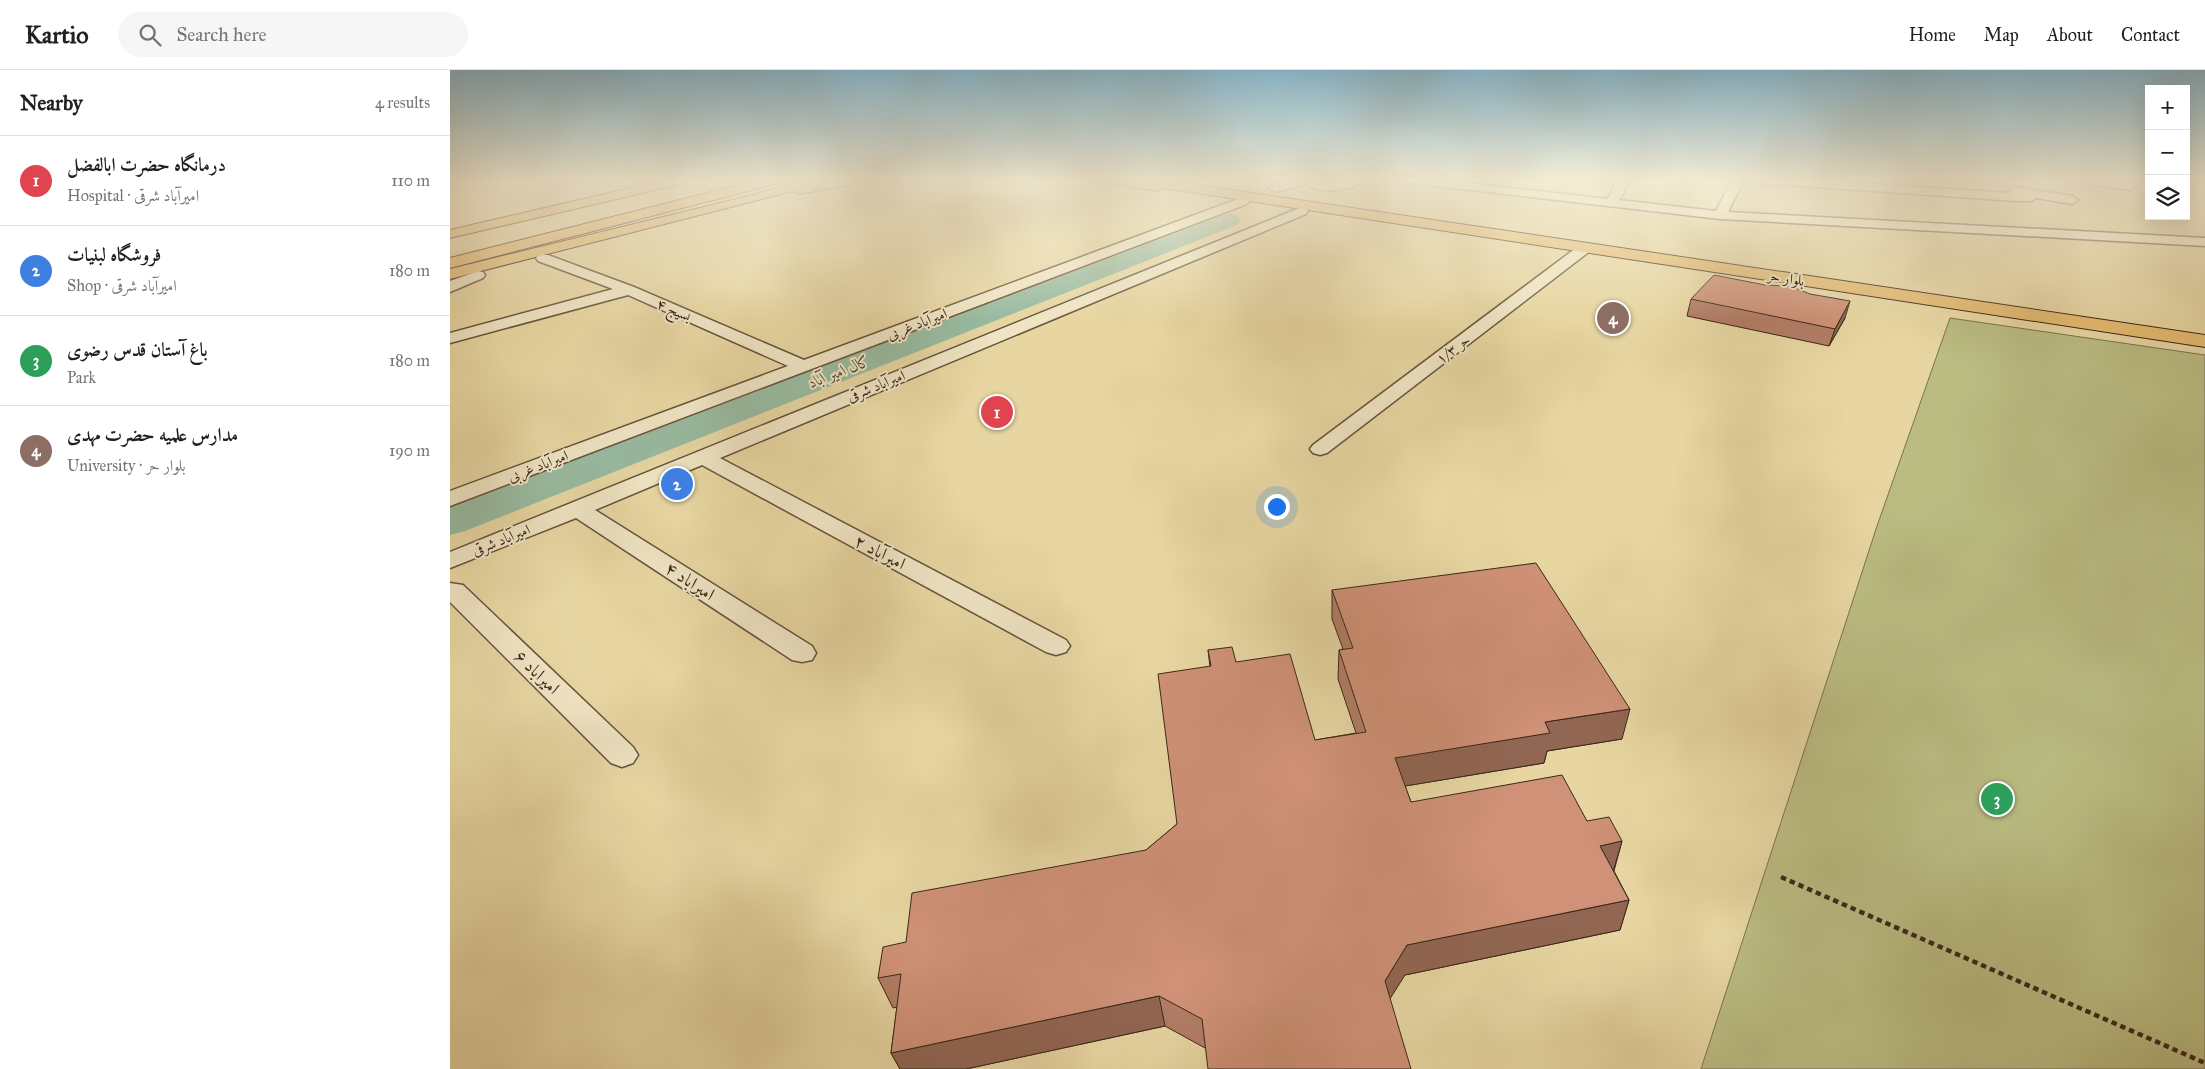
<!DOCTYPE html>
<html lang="en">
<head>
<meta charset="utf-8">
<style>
  body { margin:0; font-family:"IM FELL Great Primer",Amiri,serif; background:#f6f6f6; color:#202124 }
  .controls { position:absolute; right:15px; top:15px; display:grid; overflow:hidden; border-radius:0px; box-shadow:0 5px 20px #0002 }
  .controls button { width:45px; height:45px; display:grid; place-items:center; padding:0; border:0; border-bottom:1px solid #e0e0e0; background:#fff; color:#202124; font:25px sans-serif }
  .you { position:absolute; left:826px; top:436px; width:18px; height:18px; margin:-12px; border:4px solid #fff; border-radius:50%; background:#1a73e8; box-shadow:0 0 0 8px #1a73e833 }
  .badge { display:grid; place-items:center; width:32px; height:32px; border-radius:50%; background:#db2777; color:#fff; font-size:16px; font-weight:700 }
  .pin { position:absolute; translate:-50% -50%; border:2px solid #fff; box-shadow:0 1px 5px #0006 }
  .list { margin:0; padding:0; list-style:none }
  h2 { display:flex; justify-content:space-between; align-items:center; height:65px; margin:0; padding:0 20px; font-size:21px }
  h2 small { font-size:16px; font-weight:400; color:#757577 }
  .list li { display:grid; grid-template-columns:32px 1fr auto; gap:15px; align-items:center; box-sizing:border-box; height:90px; padding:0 20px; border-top:1px solid #e0e0e0 }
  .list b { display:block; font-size:19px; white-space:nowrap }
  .list p { margin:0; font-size:16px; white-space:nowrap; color:#757577 }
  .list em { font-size:16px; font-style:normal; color:#757577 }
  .icon { flex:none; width:28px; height:28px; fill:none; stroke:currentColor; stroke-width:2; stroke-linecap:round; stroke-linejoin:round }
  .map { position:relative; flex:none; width:1755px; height:999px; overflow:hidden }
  header { display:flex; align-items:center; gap:30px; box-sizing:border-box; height:70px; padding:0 25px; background:#fff; border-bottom:1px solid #e0e0e0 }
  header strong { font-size:24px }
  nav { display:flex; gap:28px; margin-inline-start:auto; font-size:18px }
  .search { width:350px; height:45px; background:#f6f6f6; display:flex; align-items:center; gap:12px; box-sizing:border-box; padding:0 18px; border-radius:28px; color:#757577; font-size:19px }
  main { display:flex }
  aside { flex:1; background:#fff }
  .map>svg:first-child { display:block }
  .green { fill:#babc82; stroke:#7a724e }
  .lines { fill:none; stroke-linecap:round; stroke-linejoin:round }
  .river { fill:#98baa0; fill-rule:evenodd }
  .minor-casing { stroke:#66533b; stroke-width:3 }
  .major-casing { stroke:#3b2719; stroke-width:2 }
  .highway-casing { stroke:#3b2719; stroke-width:2 }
  .path { stroke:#3b2719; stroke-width:4.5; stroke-dasharray:5.5 4; stroke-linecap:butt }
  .minor { fill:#efe4c3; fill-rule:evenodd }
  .major { fill:#e4bb71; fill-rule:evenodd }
  .highway { fill:#e4bb71; fill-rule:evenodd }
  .wall { fill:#b27d66; stroke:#3b2719 }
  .shaded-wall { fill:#916653; stroke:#3b2719 }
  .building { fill:#cf9177; stroke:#3b2719 }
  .labels { text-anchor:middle; stroke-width:4; stroke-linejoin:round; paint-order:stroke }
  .far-street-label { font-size:15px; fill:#3b2719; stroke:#efe4c3 }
  .far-water-label { font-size:16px; font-style:italic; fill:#524c3b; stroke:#efe4c3 }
  .street-label { font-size:18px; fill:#3b2719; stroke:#efe4c3 }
</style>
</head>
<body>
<header>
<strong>Kartio</strong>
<div class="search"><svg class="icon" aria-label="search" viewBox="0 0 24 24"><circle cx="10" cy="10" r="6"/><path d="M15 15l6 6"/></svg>Search here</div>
<nav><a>Home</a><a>Map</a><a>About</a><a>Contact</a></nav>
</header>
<main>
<aside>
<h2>Nearby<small>4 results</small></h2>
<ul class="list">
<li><span class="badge" style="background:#e0444e">1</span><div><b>درمانگاه حضرت ابالفضل</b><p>Hospital · امیرآباد شرقی</p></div><em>110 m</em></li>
<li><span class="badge" style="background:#3f7fe0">2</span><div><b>فروشگاه لبنیات</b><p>Shop · امیرآباد شرقی</p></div><em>180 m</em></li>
<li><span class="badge" style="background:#2e9e5b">3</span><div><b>باغ آستان قدس رضوی</b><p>Park</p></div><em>180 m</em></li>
<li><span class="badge" style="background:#8d6e63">4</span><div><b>مدارس علمیه حضرت مهدی</b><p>University · بلوار حر</p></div><em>190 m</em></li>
</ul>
</aside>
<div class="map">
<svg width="1755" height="999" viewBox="0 0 1755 999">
  <rect width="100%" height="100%" fill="#e7d6a2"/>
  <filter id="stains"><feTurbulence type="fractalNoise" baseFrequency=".004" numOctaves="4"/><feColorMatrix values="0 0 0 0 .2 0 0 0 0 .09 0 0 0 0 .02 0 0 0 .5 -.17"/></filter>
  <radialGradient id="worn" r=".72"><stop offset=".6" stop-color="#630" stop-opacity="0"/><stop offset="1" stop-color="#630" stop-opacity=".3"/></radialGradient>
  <polygon class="green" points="1500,248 1755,285 1755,999 1251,999 1426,459"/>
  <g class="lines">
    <g class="river">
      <path d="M865,110H895C889,119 875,121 865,119L862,114Z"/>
      <polygon points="779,143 787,145 791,150 787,155 15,461 0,465 0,437"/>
    </g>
    <g class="minor-casing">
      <g id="minor">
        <path d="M845,110H866L876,114L897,110H914C903,121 869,125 857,114L825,122L819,118L821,115Z"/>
        <polygon points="955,110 991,110 1158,129 1166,110 1178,110 1174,123 1169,130 1266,141 1282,110 1294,110 1278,142 1755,168 1755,176 1270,149 961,113"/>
        <polygon points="1302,110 1360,110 1560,123 1561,118 1565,117 1622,126 1628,130 1622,134 1586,128 1581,131 1566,131 1308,113"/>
        <path d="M1627,110C1640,110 1677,107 1686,116L1680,120L1633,113Z"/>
        <polygon points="793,127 797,128 799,131 797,134 0,436 0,421 338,296 178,225 0,273 0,263 163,219 88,191 86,188 88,185 98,185 184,217 354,290"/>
        <polygon points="852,137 858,141 856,144 270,388 616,570 620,576 616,582 606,585 596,582 252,395 145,440 362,576 366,583 362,590 352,592 342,590 126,448 0,498 0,482"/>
        <polygon points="1135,174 1140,175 1142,178 1140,181 877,383 870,385 863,383 860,379 863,375 1130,175"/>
        <polygon points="28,201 33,202 35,205 33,208 0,222 0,211"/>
        <polygon points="0,513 13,515 183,677 188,685 183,693 172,697 161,693 0,532"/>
      </g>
    </g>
    <g class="major-casing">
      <g id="major">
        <polygon points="215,110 237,110 231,114 0,168 0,160"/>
        <polygon points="353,110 372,110 371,112 383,110 410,110 404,114 349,124 343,121 0,209 0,199 307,124"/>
        <polygon points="656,110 715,110 1755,265 1755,277 714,118 708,121 662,114"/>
      </g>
    </g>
    <g class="highway-casing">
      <polygon id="highway" points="309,110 330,110 329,113 0,198 0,188"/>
    </g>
    <polyline class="path" points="1331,807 1755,993"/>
    <use href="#minor" class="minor"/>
    <use href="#major" class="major"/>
    <use href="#highway" class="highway"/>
  </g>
  <g class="wall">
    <polygon points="1241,229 1395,248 1379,276 1237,246"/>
    <polygon points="882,520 1172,669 1097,681 1094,693 955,716 961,732 1137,751 1172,771 1164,801 1179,830 1170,860 955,905 755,978 715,956 516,999 450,999 441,983 447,937 443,938 428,908 456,872 696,780 727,754 760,597 758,580 786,592 865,670 906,663 888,609 889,580 893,579 882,549"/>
  </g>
  <g class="shaded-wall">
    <polygon points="1400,231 1395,248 1379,276 1385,259"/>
    <polygon points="1180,639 1172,669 1097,681 1094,693 943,718 945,688 1095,652"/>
    <polygon points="1172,771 1163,802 1150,776"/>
    <polygon points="1179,830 1170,860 955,905 933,940 935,911 957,875"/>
    <polygon points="709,926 715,956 516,999 450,999 441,983"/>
  </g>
  <g class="building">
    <polygon points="1264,205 1315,215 1340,216 1360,224 1400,231 1385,259 1241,229"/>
    <polygon points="1086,493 1180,639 1095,652 1100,663 945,688 961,732 1112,705 1137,751 1159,747 1172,771 1150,776 1179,830 957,875 935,911 961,999 758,999 752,949 709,926 441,983 451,904 428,908 433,877 456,872 462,823 696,780 727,754 708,604 761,596 758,580 782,577 786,592 840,584 865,670 916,662 889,580 903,578 882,520"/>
  </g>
  <linearGradient id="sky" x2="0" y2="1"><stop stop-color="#88b6cb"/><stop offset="0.44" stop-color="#f4edd5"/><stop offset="1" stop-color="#f4edd5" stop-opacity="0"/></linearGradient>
  <rect width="1755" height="250" fill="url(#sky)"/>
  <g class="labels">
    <g class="far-street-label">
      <text transform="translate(1336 208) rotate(9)" y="5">بلوار حر</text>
      <text transform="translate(224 240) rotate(23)" y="5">بسیج ۴</text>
      <text transform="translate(467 254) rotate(-21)" y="5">امیرآباد غربی</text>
      <text transform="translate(1003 279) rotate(-37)" y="5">حر ۱/۳</text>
      <text transform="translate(426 316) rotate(-22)" y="5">امیرآباد شرقی</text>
      <text transform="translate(88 396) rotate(-21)" y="5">امیرآباد غربی</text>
      <text transform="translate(51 470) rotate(-22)" y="5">امیرآباد شرقی</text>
    </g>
    <g class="far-water-label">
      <text transform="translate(389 301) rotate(-21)" y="6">کال امیر آباد</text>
    </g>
    <g class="street-label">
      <text transform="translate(430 482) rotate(28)" y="6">امیرآباد ۲</text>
      <text transform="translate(240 511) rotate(33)" y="6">امیراباد ۴</text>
      <text transform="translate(87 602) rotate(44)" y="6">امیراباد ۶</text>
    </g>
  </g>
  <rect width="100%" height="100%" filter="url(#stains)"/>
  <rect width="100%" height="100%" fill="url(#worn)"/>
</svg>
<div class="controls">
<button>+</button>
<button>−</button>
<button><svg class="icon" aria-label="layers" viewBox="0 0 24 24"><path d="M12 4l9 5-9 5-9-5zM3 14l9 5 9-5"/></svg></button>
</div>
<div class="you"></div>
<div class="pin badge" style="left:547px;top:342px;background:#e0444e">1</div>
<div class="pin badge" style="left:227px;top:414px;background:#3f7fe0">2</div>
<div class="pin badge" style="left:1547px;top:729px;background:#2e9e5b">3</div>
<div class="pin badge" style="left:1163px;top:248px;background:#8d6e63">4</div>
</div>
</main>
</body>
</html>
